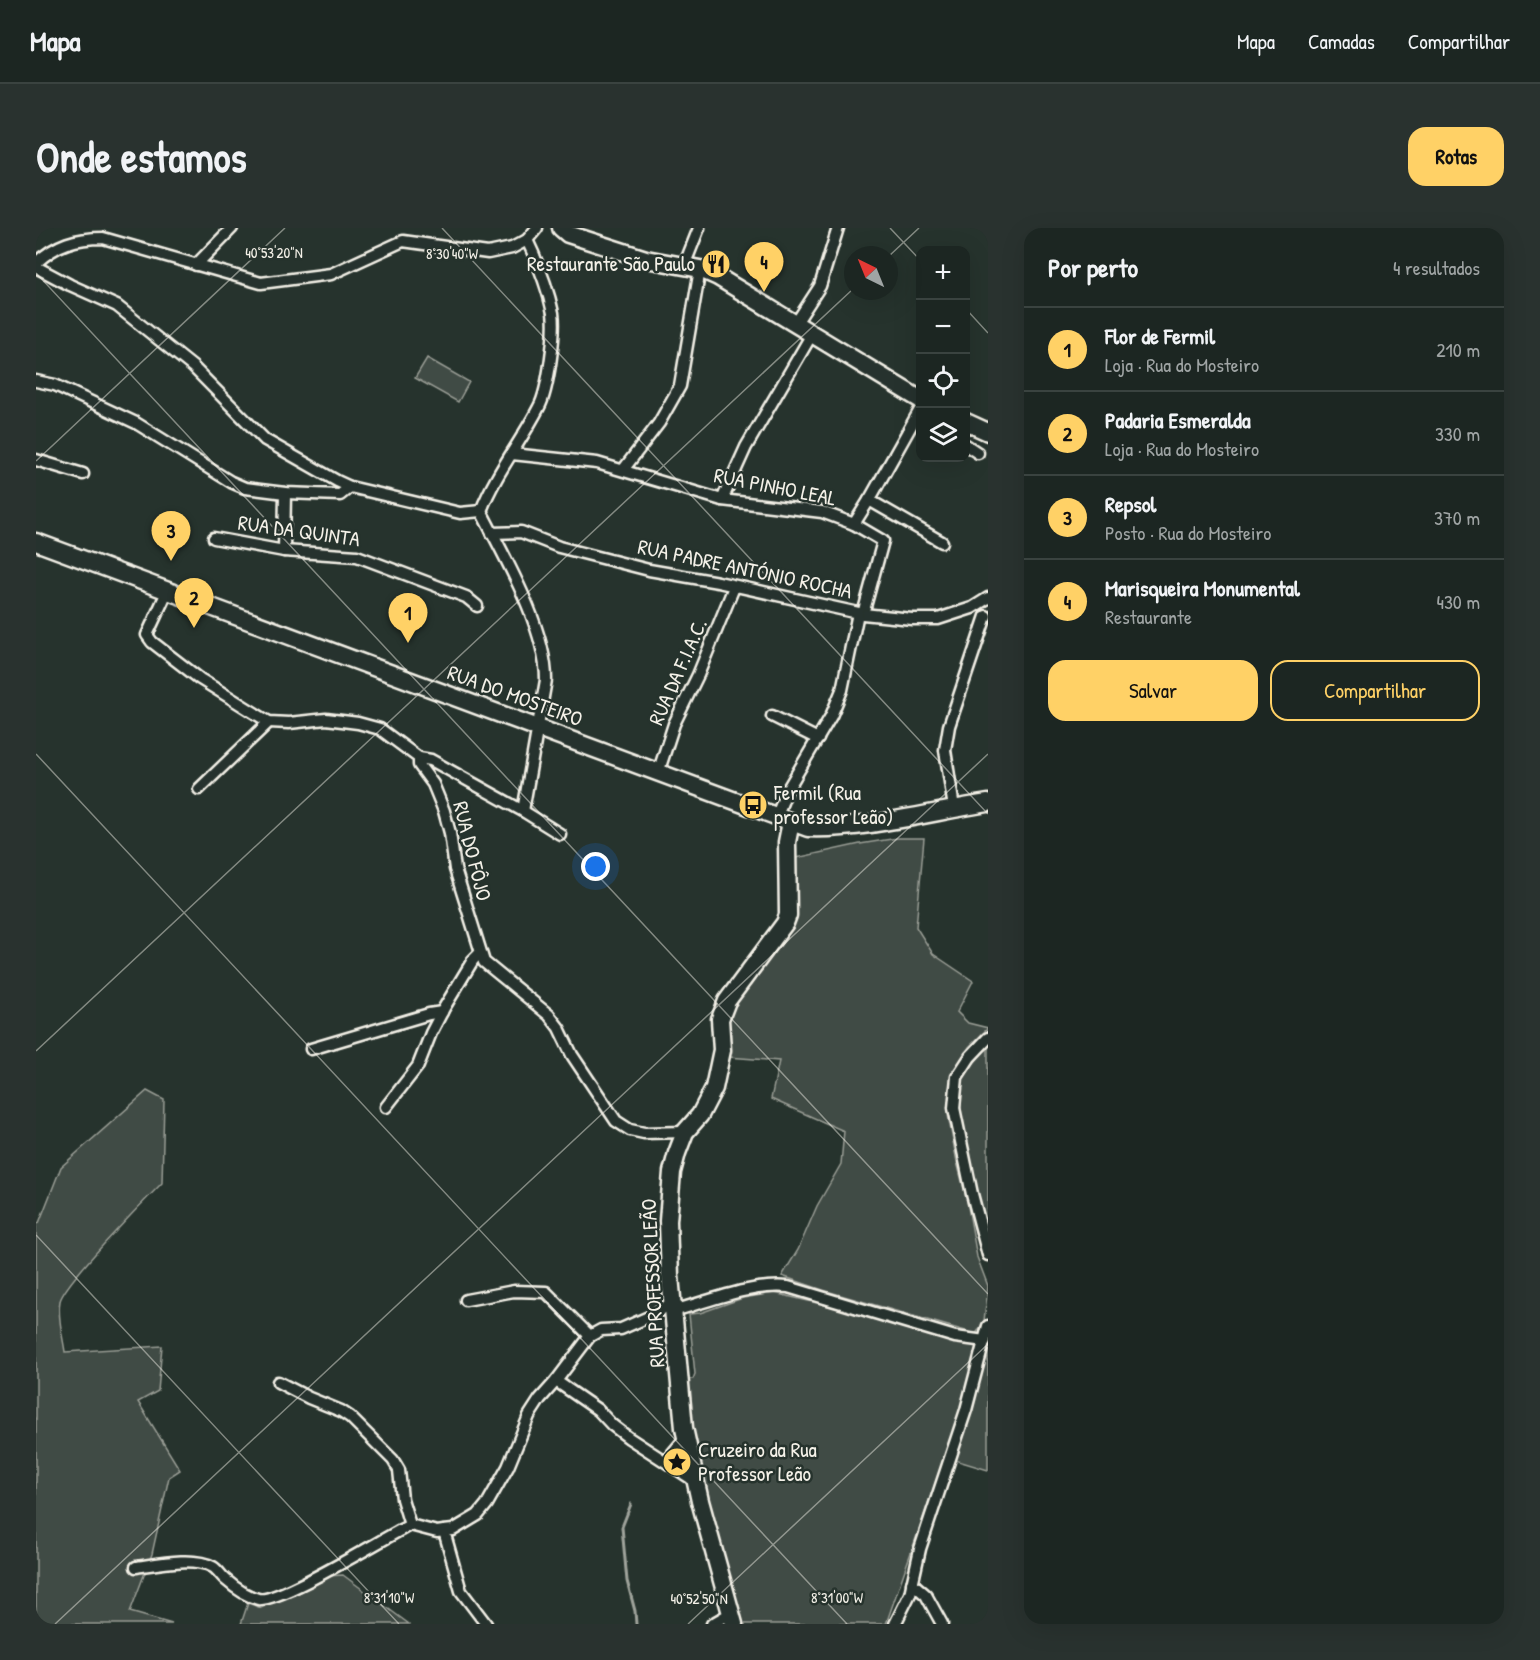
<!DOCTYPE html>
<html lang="pt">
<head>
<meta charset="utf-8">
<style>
  body { margin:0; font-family:"Patrick Hand",sans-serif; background:#29322f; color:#f1f3f6 }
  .controls { position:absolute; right:18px; top:18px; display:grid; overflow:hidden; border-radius:12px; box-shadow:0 6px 24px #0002 }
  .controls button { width:54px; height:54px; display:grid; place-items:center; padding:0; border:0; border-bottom:2px solid #3a4340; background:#1c2622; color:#f1f3f6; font:30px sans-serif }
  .compass { position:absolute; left:808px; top:18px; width:54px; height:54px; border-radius:50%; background:#1c2622; box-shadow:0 6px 24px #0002; rotate:317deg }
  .you { position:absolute; left:560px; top:639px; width:21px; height:21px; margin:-15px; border:4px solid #fff; border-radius:50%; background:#1a73e8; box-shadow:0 0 0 9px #1a73e833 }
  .badge { display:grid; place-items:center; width:39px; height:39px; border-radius:50%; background:#ffd166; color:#111; font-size:20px; font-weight:700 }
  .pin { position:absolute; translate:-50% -50px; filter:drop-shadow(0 2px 3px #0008) }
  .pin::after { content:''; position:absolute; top:32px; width:21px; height:18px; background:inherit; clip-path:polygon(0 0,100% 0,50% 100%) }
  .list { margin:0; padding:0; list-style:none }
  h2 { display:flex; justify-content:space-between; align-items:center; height:78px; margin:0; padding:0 24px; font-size:26px }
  h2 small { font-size:20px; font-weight:400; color:#a0a5a5 }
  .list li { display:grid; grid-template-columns:39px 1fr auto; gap:18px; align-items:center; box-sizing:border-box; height:84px; padding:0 24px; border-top:2px solid #3a4340 }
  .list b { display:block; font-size:22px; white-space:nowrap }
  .list p { margin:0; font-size:20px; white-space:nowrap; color:#a0a5a5 }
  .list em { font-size:20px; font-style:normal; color:#a0a5a5 }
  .actions { display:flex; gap:12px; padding:18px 24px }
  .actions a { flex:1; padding:14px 0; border:2px solid #ffd166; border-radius:18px; text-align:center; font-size:21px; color:#ffd166 }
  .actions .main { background:#ffd166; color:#111 }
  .icon { flex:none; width:33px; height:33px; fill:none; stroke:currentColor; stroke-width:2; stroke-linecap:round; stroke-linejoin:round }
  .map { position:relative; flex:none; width:952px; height:1396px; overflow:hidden; border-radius:18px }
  header { display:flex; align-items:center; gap:36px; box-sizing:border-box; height:84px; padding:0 30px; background:#1c2622; border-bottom:2px solid #3a4340 }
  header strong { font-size:28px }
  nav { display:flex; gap:33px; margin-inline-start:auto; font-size:21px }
  .intro { display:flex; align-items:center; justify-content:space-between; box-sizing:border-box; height:144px; padding:0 36px }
  h1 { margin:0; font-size:42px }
  .button { padding:15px 27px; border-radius:18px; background:#ffd166; color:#111; font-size:21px; font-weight:700 }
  main { display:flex; gap:36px; padding:0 36px }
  aside { flex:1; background:#1c2622; border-radius:18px; box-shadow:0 6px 24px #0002 }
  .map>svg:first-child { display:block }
  .green { fill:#414b45; stroke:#9a9e96; stroke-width:1.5 }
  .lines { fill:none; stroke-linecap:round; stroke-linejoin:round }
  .stream { stroke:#9fa39b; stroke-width:3 }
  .street-casing { stroke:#f4f1e8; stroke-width:15 }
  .secondary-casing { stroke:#f4f1e8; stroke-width:21 }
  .street { stroke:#26332d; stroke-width:10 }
  .secondary { stroke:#26332d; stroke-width:16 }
  .ticks { fill:none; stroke:#f4f1e8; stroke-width:1.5; stroke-opacity:0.45 }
  .labels { text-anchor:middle; stroke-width:5; stroke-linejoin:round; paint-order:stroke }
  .poi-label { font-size:21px; fill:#f4f1e8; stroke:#26332d; text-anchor:start }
  .street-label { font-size:21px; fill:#f4f1e8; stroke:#26332d }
  .ticks-label { font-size:15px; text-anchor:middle; fill:#f4f1e8; stroke:#26332d; stroke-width:5; stroke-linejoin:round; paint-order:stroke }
</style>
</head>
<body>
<header>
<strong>Mapa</strong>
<nav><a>Mapa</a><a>Camadas</a><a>Compartilhar</a></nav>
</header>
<div class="intro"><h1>Onde estamos</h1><a class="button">Rotas</a></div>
<main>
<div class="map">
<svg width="952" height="1396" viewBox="0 0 952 1396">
  <rect width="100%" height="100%" fill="#26332d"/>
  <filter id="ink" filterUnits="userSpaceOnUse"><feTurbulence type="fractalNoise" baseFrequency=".0167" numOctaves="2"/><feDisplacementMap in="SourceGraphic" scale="12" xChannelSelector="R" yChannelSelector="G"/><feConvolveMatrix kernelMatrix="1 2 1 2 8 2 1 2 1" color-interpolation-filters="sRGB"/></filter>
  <g filter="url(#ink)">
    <g class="green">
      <polygon points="391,130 433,154 422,174 379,150"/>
      <polygon points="862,610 888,610 880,699 897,726 937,753 921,784 932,795 952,800 933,819 919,842 913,860 912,887 921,934 931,973 941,1029 952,1058 948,1093 940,1106 787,1062 746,1048 762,1022 781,978 805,936 808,903 735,871 743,833 692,829 691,785 759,685 760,630 824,616"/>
      <polygon points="952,820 952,1011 925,890 925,854 943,828"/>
      <path d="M111,863L128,872L126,955C108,973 28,1055 24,1073C21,1089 27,1109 29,1124L126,1118L122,1163L102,1174L144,1242L133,1249L116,1326L94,1384L136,1396H0V997L3,995L25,939Z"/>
      <polygon points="738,1065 828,1086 943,1119 918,1201 850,1396 701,1396 691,1372 645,1151 657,1151 659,1146 653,1086 664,1085 707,1070"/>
      <polygon points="952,1117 952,1242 919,1232"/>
      <polygon points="307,1347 373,1396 205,1396 212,1375 225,1380 292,1348"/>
    </g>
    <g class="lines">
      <polyline class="stream" points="595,1276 586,1299 591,1353 599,1383 600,1396"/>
      <g class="street-casing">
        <g id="street">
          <path d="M0,35C20,16 40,10 67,10L225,55L295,46L367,13L452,25L476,20L491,12L501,0"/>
          <polyline points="160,37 196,0"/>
          <polyline points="648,38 663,0"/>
          <polyline points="0,39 34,57 81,78 157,139 229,212 301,253 314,259 424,285 445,283"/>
          <polyline points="760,95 784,58 802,0"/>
          <polyline points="0,153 19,157 100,195 195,254 209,260 249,265 304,267 314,259"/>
          <polyline points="930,217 942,225"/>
          <polyline points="476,226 561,235 686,272 786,284 818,296 847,313 827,386"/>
          <polyline points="0,232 47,246"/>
          <polyline points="587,242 623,195 644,158 664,41"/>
          <polyline points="686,272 710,219 776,106"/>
          <polyline points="833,272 906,314"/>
          <path d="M445,283C469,330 510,400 510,452L487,583"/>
          <path d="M445,283C459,246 485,214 503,179C512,163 520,104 517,85C512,60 502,35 491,12"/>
          <polyline points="818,296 835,269 885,180"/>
          <polyline points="456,305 485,304 523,319 613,342 682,354 827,386 876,391 902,391 936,380 952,370"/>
          <polyline points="178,310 248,323 321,328 430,369 441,378"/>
          <polyline points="248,323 249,265"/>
          <polyline points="131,364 111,407 116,414 164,451 233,494 253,495 290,491 322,495 344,501 383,530 383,537 397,556 408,583 414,605 419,641 448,734 513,787 523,800 536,827 580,893 594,902 608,905 649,904"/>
          <polyline points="736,488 782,511"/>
          <polyline points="383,530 395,532 487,583 524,606"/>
          <polyline points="622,545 638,496 662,447 698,359"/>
          <polyline points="163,561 233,494"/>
          <polyline points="918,580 909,522 913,498 950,388"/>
          <polyline points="740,590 750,564 795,488 806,462 822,385"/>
          <polyline points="952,810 934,829 921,849 918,880 936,966 952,1027"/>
          <polyline points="275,821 393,786 406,784"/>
          <polyline points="350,879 382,838 395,805 408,780 437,732 444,725"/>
          <polyline points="430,1072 478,1063 510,1064 554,1108"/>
          <polyline points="520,1153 562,1182 576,1197 593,1210 659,1253"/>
          <polyline points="242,1154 273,1170 305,1183 314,1189 357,1232 363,1242 366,1271 374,1297"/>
          <polyline points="630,1233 650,1209"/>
          <polyline points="408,1303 425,1363 450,1396"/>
          <path d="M100,1339C121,1336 158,1328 177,1339C182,1342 186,1349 190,1352C199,1360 211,1368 222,1371C242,1376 349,1309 374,1297L401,1304L408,1303L417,1302L442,1287L451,1276L472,1239L493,1188L504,1171L520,1153L554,1108L565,1102L585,1101L617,1087L637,1074L644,1081C679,1071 715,1056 752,1059L919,1109L949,1113"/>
          <polyline points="876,1355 890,1367 906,1396"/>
          <polyline points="676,1396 695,1385"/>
          <polyline points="859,1396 874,1366 884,1321 930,1182 952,1098"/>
        </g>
      </g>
      <g class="secondary-casing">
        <g id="secondary">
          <polyline points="525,0 532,6 610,31 664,41 682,49 885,172"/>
          <polyline points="930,194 952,204"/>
          <path d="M0,314L772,600C829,602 895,584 952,575"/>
          <polyline points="698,1396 664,1273 648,1200 634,1048 632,993 636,944 641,925 649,904 664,887 678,860 686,822 684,791 691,773 749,695 752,687 751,614 755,594"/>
        </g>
      </g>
      <use href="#street" class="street"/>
      <use href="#secondary" class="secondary"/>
    </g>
  </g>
  <path class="ticks" d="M406,0L952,586M854,0L885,33M853,28L883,0M0,45L952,1066M930,81L952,105M0,233L249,0M0,526L811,1396M0,823L817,61M0,1007L363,1396M19,1396L952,526M652,1396L952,1116"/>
  <defs>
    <g id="restaurant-disc" transform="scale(1.5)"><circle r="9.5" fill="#ffd166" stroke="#26332d"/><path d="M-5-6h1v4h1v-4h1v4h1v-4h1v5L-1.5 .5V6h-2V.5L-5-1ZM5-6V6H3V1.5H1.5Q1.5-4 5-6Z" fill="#111"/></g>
    <g id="bus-disc" transform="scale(1.5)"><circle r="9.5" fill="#ffd166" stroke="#26332d"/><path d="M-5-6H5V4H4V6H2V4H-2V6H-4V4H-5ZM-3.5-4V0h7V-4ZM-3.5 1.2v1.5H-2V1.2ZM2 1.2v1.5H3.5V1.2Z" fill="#111"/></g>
    <g id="sight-disc" transform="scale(1.5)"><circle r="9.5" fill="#ffd166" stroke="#26332d"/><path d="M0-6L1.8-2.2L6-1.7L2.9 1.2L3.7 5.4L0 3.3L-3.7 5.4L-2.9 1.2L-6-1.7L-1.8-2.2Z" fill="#111"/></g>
  </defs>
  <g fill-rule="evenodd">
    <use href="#restaurant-disc" x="680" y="36"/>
    <use href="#bus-disc" x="717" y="577"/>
    <use href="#sight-disc" x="641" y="1234"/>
  </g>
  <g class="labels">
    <g class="poi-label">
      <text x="659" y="43" text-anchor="end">Restaurante São Paulo</text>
      <text x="738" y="572">Fermil (Rua<tspan x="738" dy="24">professor Leão)</tspan></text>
      <text x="662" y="1229">Cruzeiro da Rua<tspan x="662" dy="24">Professor Leão</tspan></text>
    </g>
    <g class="street-label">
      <text transform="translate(739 259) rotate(11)" y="7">RUA PINHO LEAL</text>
      <text transform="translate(263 303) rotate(8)" y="7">RUA DA QUINTA</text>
      <text transform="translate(709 341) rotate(12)" y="7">RUA PADRE ANTÓNIO ROCHA</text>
      <text transform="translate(642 444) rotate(-66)" y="7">RUA DA F.I.A.C.</text>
      <text transform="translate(479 468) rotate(20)" y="7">RUA DO MOSTEIRO</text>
      <text transform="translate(436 623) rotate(76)" y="7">RUA DO FÔJO</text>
      <text transform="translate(617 1055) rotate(-93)" y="7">RUA PROFESSOR LEÃO</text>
    </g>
  </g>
  <g class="ticks-label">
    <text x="238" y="30">40°53'20"N</text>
    <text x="416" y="31">8°30'40"W</text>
    <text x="353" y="1375">8°31'10"W</text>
    <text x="801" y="1375">8°31'00"W</text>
    <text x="663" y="1376">40°52'50"N</text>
  </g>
</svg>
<div class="controls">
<button>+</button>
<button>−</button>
<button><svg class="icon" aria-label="locate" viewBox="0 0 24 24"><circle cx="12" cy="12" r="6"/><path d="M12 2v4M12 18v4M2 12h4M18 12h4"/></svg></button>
<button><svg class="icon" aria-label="layers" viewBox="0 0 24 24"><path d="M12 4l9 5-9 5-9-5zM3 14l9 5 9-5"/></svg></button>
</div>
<svg class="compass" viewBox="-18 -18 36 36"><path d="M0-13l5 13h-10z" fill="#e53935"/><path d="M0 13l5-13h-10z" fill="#a0a5a5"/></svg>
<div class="you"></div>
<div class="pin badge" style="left:372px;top:415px">1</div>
<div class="pin badge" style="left:158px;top:400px">2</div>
<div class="pin badge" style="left:135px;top:333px">3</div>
<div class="pin badge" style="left:728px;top:64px">4</div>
</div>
<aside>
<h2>Por perto<small>4 resultados</small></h2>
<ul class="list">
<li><span class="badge">1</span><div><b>Flor de Fermil</b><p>Loja · Rua do Mosteiro</p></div><em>210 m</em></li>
<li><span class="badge">2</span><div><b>Padaria Esmeralda</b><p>Loja · Rua do Mosteiro</p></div><em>330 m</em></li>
<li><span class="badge">3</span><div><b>Repsol</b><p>Posto · Rua do Mosteiro</p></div><em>370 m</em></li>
<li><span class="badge">4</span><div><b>Marisqueira Monumental</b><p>Restaurante</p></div><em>430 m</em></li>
</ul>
<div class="actions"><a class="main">Salvar</a><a>Compartilhar</a></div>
</aside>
</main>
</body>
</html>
